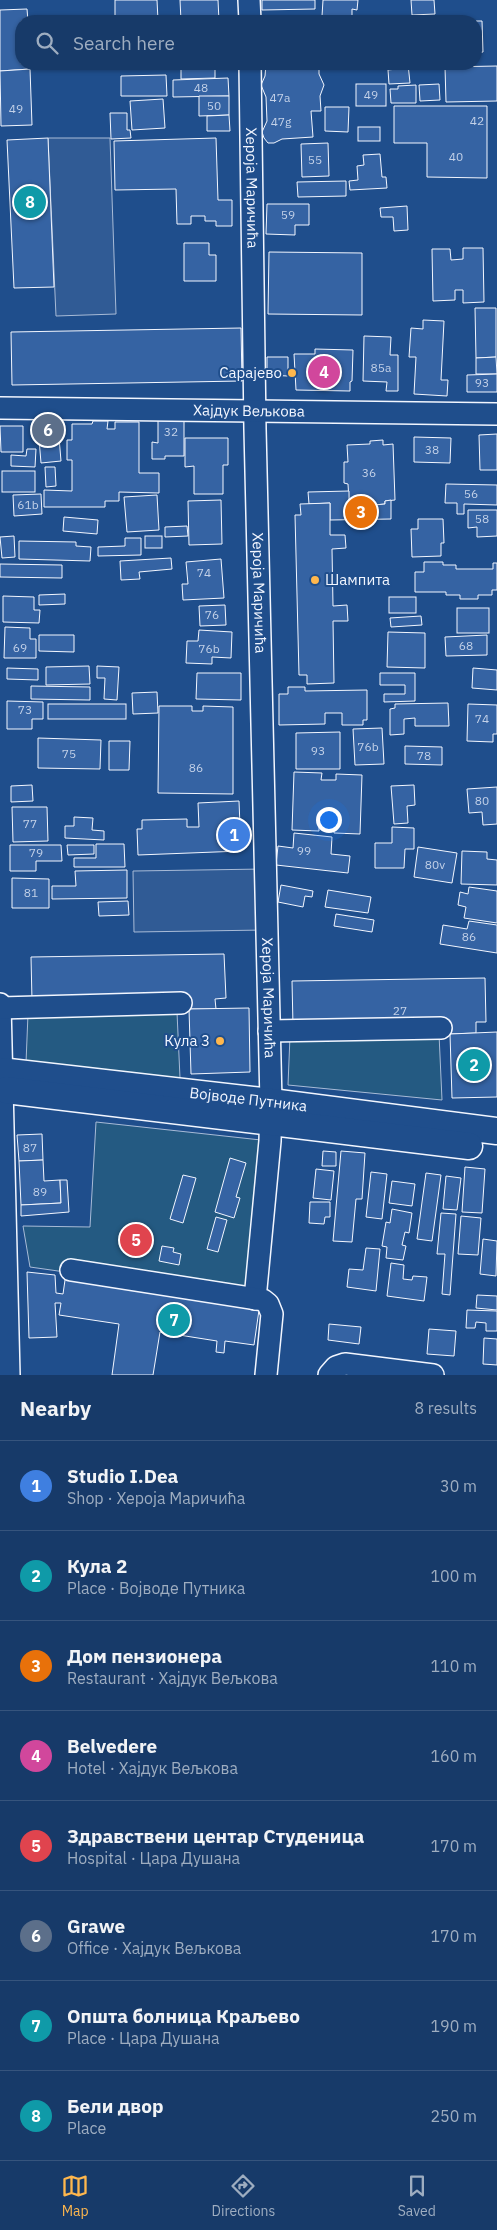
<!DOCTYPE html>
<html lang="en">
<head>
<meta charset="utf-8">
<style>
  body { margin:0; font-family:"IBM Plex Sans",sans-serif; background:#20416f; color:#f1f3f6 }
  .you { position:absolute; left:328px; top:819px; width:18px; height:18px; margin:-12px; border:4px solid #fff; border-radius:50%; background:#1a73e8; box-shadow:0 0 0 8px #1a73e833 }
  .badge { display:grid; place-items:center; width:32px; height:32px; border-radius:50%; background:#ffb74d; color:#fff; font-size:16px; font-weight:700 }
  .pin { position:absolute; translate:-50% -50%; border:2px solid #fff; box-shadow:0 1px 5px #0006 }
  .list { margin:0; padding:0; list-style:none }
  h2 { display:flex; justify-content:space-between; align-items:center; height:65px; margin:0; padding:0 20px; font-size:21px }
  h2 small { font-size:16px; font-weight:400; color:#9eadc0 }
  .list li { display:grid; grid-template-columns:32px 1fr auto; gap:15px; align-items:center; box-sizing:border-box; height:90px; padding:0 20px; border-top:1px solid #36547d }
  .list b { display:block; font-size:19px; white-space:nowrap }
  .list p { margin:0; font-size:16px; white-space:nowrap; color:#9eadc0 }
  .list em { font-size:16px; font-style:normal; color:#9eadc0 }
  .icon { flex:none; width:28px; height:28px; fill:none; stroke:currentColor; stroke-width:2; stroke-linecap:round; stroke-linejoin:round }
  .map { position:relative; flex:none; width:497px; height:1375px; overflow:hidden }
  .search { position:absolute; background:#173a69; box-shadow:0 1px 4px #0004; left:15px; right:15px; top:15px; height:55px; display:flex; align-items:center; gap:12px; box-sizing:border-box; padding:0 18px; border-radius:20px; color:#9eadc0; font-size:19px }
  .sheet { height:785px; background:#173a69 }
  nav { display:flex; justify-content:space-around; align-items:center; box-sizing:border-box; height:70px; border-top:1px solid #36547d; background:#173a69; font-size:14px; color:#9eadc0 }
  nav a { display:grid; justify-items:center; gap:2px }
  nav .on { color:#ffb74d }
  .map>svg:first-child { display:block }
  .green { fill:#245a82; stroke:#a8bbd7 }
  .parking { fill:#305b95; stroke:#a8bbd7 }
  .building { fill:#3563a3; stroke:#f2f6ff }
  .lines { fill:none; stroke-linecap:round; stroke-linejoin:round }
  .minor-casing { stroke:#f2f6ff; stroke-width:24 }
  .major-casing { stroke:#f2f6ff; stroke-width:29 }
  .minor { stroke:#1f4e8c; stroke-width:21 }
  .major { stroke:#1f4e8c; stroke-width:26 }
  .poi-dot { fill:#ffb74d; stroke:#1f4e8c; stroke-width:2 }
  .labels { text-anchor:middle; stroke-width:4; stroke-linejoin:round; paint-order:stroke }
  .number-label { font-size:12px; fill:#c3d1e8 }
  .street-label { font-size:15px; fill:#f2f6ff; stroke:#1f4e8c }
  .poi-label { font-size:15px; fill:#f2f6ff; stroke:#1f4e8c; text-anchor:end }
</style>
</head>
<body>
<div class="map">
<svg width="497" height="1375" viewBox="0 0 497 1375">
  <rect width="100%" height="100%" fill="#1f4e8c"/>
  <g class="green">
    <polygon points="177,1012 180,1078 26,1063 28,1014"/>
    <polygon points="439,1034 442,1100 288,1085 290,1036"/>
    <polygon points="96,1122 270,1141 255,1299 30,1267 23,1226 90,1227"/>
  </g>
  <g class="parking">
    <polygon points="48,138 110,138 116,314 56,316"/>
    <polygon points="265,869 266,930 134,932 133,871"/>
  </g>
  <g class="building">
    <polygon points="115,0 157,0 158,20 115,21"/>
    <polygon points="180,0 218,0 219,21 181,21"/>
    <polygon points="262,0 315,0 315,9 262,10"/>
    <polygon points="323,0 358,0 357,10 352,9 352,17 322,16"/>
    <polygon points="411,0 434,0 435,14 412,15"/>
    <polygon points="27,9 28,21 21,21 21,64 30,64 30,69 0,71 0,10"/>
    <polygon points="261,17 290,18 290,21 261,21"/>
    <rect x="298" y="18" width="29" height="3"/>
    <polygon points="476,21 482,21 483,52 476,53"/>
    <polygon points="181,64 215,64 215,78 181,79"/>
    <polygon points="266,64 319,64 319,74 324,85 320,96 321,111 311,111 313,137 282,139 274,143 268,143 264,138 262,132 267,121 266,97 261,85 265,76"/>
    <polygon points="397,64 408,64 410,83 389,84 388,70 397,69"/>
    <polygon points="497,66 497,101 446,102 445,67"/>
    <polygon points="30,69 32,125 1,126 0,71"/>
    <polygon points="166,75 167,96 121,96 121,76"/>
    <polygon points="228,78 229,96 173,97 173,80"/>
    <rect x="356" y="84" width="30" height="22"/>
    <polygon points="439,84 440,100 420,101 419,85"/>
    <polygon points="416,85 416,103 391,103 390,89 398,89 398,86"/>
    <polygon points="199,96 229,96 229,115 199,116"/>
    <polygon points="163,99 165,128 132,130 130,101"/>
    <polygon points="394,106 487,106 487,178 427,177 427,143 394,143"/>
    <polygon points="325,107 349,107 348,132 325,131"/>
    <polygon points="110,113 127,113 127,130 130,130 131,138 111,139"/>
    <polygon points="229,115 230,131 207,131 207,116"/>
    <rect x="358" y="127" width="22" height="14"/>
    <polygon points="48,138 54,287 14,288 7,140"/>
    <polygon points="216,138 218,200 232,200 232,226 216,226 216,221 205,221 205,216 191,216 191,224 177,224 176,189 115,190 114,141"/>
    <polygon points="328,143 329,176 302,177 301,144"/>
    <polygon points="380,154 382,177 386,177 387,188 350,190 349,181 358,180 357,166 364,165 363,155"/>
    <polygon points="346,181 346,196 298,197 297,182"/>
    <polygon points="267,204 309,204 309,225 295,225 295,235 266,234"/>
    <polygon points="407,206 408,230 394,231 393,217 381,217 380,208"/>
    <polygon points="184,243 209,243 209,255 216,255 216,281 184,281"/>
    <polygon points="463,248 483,248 484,302 463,303 463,290 455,290 455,300 433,301 432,249 450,249 451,260 463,259"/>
    <polygon points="269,252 362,253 362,315 268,314"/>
    <polygon points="475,308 496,308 496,357 476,358"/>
    <polygon points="423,320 444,321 441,380 448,380 447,396 414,394 416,357 409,357 411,328 423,329"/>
    <polygon points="241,328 242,381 12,385 11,332"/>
    <polygon points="364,336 391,337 390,355 398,355 398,391 386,391 387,382 363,381"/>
    <polygon points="315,349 353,350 352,381 350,382 350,391 296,390 294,354 315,354"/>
    <polygon points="267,357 288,357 288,376 267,375"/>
    <polygon points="496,357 497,374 476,374 476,358"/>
    <polygon points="497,374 497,392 467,392 467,375"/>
    <polygon points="158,420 184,421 184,456 165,456 165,459 152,459 152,442 158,443"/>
    <polygon points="93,421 108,421 107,429 115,429 115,422 139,422 139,473 159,473 159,493 119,492 119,501 105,501 105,507 44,507 44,490 72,491 72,460 67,460 67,440 72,440 72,424 92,424"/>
    <polygon points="58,425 61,461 41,463 38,427"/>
    <polygon points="0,426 23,426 23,452 1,452"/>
    <polygon points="497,434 497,470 480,470 479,435"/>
    <polygon points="414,437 451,438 450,463 414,462"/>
    <polygon points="185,438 228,438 228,465 223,465 223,494 194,494 194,466 185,467"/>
    <polygon points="383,440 383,445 393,444 395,500 385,501 385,504 374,505 374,501 349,501 348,484 344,483 344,462 348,462 347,445 370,444 370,441"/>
    <polygon points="27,449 36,449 35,467 11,466 11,455 26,456"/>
    <polygon points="45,467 55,467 56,486 46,487"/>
    <rect x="2" y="471" width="33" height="21"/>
    <polygon points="446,484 497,485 497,505 464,504 464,514 457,514 457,503 445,503"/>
    <polygon points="349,491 349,501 374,501 374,505 385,504 385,501 391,500 391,519 330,520 330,503 309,504 308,492"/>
    <polygon points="41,494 42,514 14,516 13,495"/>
    <polygon points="157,495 159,530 127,532 124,497"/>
    <polygon points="221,500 222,544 189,545 188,501"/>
    <polygon points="330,503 330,535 345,535 346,548 332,549 333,606 347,605 348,621 333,621 334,683 307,684 307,675 299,675 295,515 301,515 300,504"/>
    <polygon points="468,510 497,510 497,536 477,537 477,527 468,528"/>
    <polygon points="64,517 98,520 97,534 63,531"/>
    <polygon points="418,519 443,519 444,543 441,543 441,556 412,557 411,529 418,529"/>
    <polygon points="187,526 188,536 165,537 165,527"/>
    <polygon points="14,536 15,557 2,558 0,537"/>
    <rect x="145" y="536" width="17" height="12"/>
    <polygon points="125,538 141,538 141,555 98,556 98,547 125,546"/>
    <polygon points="19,541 76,542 76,546 91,547 90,561 19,559"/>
    <polygon points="171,558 172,569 139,572 140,579 121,580 120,561"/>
    <polygon points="221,559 224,598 183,600 182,584 188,584 186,562"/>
    <polygon points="424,562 443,562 443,565 456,565 456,569 493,569 493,563 497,563 497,590 492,590 492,595 478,595 478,599 460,599 460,595 446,595 446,592 415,592 415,572 424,572"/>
    <polygon points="0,564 62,565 62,578 0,577"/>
    <polygon points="65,594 65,604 39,605 39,595"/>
    <polygon points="3,596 34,597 34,610 40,610 39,623 3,622"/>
    <rect x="389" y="597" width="27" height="16"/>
    <polygon points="225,605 226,625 200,626 199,606"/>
    <rect x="457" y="608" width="32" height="25"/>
    <polygon points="421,616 422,625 391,627 390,618"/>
    <polygon points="5,627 30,628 30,639 36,639 36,658 4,658"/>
    <polygon points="199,630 232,632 231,658 212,657 212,664 186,663 187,641 198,641"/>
    <polygon points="388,632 425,633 425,668 387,667"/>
    <polygon points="39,635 74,635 74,652 39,651"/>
    <polygon points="487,635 487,655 446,656 445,637"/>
    <polygon points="89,666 90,684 46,685 46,667"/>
    <polygon points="97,666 119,667 117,700 104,699 105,678 97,678"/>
    <polygon points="7,668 38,669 38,680 7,679"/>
    <polygon points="473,668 497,670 497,690 472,688"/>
    <polygon points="197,673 241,673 241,700 196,699"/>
    <polygon points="380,673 415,673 415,701 384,702 384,694 405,694 405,685 380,685"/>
    <polygon points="31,686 90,687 90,700 31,699"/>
    <polygon points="288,687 305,687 305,691 367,690 367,720 363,720 363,725 342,725 342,713 325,713 325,724 279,725 279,694 288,694"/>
    <polygon points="157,692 158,713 133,714 132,693"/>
    <polygon points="7,701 43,702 43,719 32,719 32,729 7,729"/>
    <polygon points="448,703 449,726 415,726 415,718 404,719 404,734 390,735 390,709 395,708 395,704"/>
    <rect x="48" y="704" width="78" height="15"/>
    <polygon points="468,704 497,705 497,734 493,734 493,742 467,741"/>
    <polygon points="159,706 192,706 192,711 203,711 203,706 233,707 233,794 158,793"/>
    <polygon points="382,728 384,764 355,765 353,729"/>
    <polygon points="340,732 340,769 296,769 296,733"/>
    <polygon points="38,738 101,740 100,769 38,768"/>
    <polygon points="109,741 130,741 129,770 109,770"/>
    <polygon points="405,746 442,747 442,765 405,764"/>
    <polygon points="294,772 322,773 321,780 336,780 336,774 362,775 360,834 334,833 334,827 319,826 319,831 292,830"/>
    <polygon points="32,785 33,801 11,802 11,786"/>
    <polygon points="414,785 415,805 407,806 408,823 394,824 391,786"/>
    <polygon points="497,787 497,824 483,825 482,812 469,813 467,789"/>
    <polygon points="239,801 241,851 138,855 137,829 142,829 142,820 187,819 187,827 199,827 198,803"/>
    <polygon points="12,807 47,807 48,841 13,842"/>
    <polygon points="74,817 93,818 92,830 104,831 104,840 65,838 65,826 74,826"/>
    <polygon points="392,827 414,828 414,849 405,849 404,868 375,868 375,843 392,843"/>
    <polygon points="294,833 332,837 331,854 350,856 348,873 276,865 278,846 293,848"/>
    <polygon points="96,844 124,844 125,867 74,867 74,858 96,858"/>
    <polygon points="10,845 61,845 62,861 36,861 36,871 10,871"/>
    <polygon points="67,845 94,845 94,854 68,855"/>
    <polygon points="418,847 457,853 452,883 414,877"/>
    <polygon points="462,851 487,852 487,859 497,860 497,885 461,884"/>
    <polygon points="127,870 127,898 52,899 52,886 76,886 75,871"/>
    <polygon points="12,878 49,879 49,908 12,908"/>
    <polygon points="281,885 313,891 312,897 305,896 303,907 278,902"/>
    <polygon points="469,887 497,891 497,923 464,918 466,907 458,905 460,892 468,894"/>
    <polygon points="328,890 371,897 368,913 325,907"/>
    <polygon points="128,901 129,915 99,916 98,902"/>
    <polygon points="336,914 374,920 372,932 334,926"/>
    <polygon points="469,921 497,925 497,953 440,944 443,925 467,929"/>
    <polygon points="224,954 226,998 215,999 216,1009 189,1009 189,998 32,1001 31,957"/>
    <polygon points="485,978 486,1022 476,1022 476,1033 450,1034 450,1022 293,1026 292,981"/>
    <polygon points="249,1008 250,1072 191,1074 189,1009"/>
    <polygon points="497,1032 497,1097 452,1098 450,1034"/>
    <polygon points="42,1134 43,1160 19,1161 17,1135"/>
    <polygon points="323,1151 336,1152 336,1166 322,1166"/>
    <polygon points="341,1151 365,1153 362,1199 356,1199 352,1242 333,1241"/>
    <polygon points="230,1158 246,1163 236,1197 240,1198 234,1218 215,1212"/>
    <polygon points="43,1160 44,1181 60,1180 61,1203 21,1205 19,1161"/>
    <polygon points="465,1167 485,1169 482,1213 462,1212"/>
    <polygon points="316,1169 334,1171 331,1200 313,1198"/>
    <polygon points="371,1172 387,1174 382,1219 366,1217"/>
    <polygon points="426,1173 441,1175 432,1241 417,1239"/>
    <polygon points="183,1175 196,1178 183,1223 170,1219"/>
    <polygon points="446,1176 461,1178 457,1210 443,1209"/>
    <polygon points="60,1180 67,1180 69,1212 21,1216 21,1205 61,1203"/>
    <polygon points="392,1181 415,1184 412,1206 389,1203"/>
    <polygon points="310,1202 330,1202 330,1217 325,1217 324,1224 309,1223"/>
    <polygon points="392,1209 412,1213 409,1233 405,1232 402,1245 406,1246 403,1260 386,1258 387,1247 382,1246 386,1222 390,1223"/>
    <polygon points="441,1213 456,1214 450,1295 442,1294 445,1254 437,1254"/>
    <polygon points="461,1216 481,1218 478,1255 458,1254"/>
    <polygon points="216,1217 227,1220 218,1252 207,1249"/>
    <polygon points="483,1239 497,1241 496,1276 480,1274"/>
    <polygon points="162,1246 174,1248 173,1252 181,1254 179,1265 159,1261"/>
    <polygon points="366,1248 380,1249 376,1291 347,1287 349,1269 363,1270"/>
    <polygon points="391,1263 404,1265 403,1279 412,1280 413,1276 427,1277 424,1301 387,1296"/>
    <polygon points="27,1272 55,1275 56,1293 63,1294 66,1273 260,1303 254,1345 225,1341 224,1353 216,1352 217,1341 160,1332 153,1375 112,1375 119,1324 59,1315 61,1303 55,1303 57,1337 29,1338"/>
    <polygon points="477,1295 497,1296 497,1310 476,1308"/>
    <polygon points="467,1310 497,1311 497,1331 486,1331 486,1323 476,1322 475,1328 466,1328"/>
    <polygon points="329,1324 361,1327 359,1344 328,1340"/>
    <polygon points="429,1329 456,1331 454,1356 427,1354"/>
    <polygon points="484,1338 497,1339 497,1365 483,1364"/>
  </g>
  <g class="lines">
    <g class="minor-casing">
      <g id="minor">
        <polyline points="249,0 250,21"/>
        <path id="s1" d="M250,64L255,429L271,1102L270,1141L255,1299"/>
        <path id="s2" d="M0,408L497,414"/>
        <polyline points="0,1004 9,1375"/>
        <polyline points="0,1008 181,1003"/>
        <polyline points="269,1031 441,1028"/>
        <polyline points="71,1270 263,1300 268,1304 272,1314 266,1375"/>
        <polyline points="329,1375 336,1367 345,1364 433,1375"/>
      </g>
    </g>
    <g class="major-casing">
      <g id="major">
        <path id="s3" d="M0,1071L271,1102L497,1131"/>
        <polyline points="6,1090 469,1146"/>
      </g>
    </g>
    <use href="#minor" class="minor"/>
    <use href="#major" class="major"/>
  </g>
  <g class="poi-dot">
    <circle cx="292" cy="373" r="5"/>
    <circle cx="315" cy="580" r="5"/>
    <circle cx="220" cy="1041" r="5"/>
  </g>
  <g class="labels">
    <g class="number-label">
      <text x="201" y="92">48</text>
      <text x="371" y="99">49</text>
      <text x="280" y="102">47a</text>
      <text x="214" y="110">50</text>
      <text x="16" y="113">49</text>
      <text x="477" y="125">42</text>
      <text x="281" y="126">47g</text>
      <text x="456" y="161">40</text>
      <text x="315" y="164">55</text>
      <text x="288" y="219">59</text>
      <text x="381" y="372">85a</text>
      <text x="482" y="387">93</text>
      <text x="171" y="436">32</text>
      <text x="432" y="454">38</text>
      <text x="369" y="477">36</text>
      <text x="471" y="498">56</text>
      <text x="28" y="509">61b</text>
      <text x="482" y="523">58</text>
      <text x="204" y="577">74</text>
      <text x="212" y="619">76</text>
      <text x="466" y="650">68</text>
      <text x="20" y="652">69</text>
      <text x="209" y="653">76b</text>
      <text x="25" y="714">73</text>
      <text x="482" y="723">74</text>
      <text x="368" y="751">76b</text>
      <text x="318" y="755">93</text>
      <text x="69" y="758">75</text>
      <text x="424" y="760">78</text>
      <text x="196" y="772">86</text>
      <text x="482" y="805">80</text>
      <text x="30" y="828">77</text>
      <text x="304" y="855">99</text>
      <text x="36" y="857">79</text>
      <text x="435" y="869">80v</text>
      <text x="31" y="897">81</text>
      <text x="469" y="941">86</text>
      <text x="400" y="1015">27</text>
      <text x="30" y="1152">87</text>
      <text x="40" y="1196">89</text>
    </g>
    <g class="street-label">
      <text dy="5" stroke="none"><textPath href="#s1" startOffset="124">Хероја Маричића</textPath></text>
      <text dy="5" stroke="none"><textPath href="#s2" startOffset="249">Хајдук Вељкова</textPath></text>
      <text dy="5" stroke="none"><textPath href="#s1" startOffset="529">Хероја Маричића</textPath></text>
      <text dy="5" stroke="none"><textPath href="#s1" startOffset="934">Хероја Маричића</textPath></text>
      <text dy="5" stroke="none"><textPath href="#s3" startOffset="250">Војводе Путника</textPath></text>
    </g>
    <g class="poi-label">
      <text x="282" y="378">Сарајево</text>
      <text x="325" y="585" text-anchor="start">Шампита</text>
      <text x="210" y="1046">Кула 3</text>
    </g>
  </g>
</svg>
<div class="you"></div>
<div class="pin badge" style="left:234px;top:835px;background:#3f7fe0">1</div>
<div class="pin badge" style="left:474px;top:1065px;background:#0f9aa8">2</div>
<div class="pin badge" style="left:361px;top:512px;background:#e8710a">3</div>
<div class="pin badge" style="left:324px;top:372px;background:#d1479c">4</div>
<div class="pin badge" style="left:136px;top:1240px;background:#e0444e">5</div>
<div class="pin badge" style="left:48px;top:430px;background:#5c6f8a">6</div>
<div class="pin badge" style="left:174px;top:1320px;background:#0f9aa8">7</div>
<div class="pin badge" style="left:30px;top:202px;background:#0f9aa8">8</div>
<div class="search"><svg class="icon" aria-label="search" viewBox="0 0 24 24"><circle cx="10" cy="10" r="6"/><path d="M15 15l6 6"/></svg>Search here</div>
</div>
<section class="sheet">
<h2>Nearby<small>8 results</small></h2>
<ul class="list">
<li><span class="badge" style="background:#3f7fe0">1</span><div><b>Studio I.Dea</b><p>Shop · Хероја Маричића</p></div><em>30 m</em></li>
<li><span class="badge" style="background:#0f9aa8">2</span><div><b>Кула 2</b><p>Place · Војводе Путника</p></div><em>100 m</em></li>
<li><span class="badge" style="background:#e8710a">3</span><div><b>Дом пензионера</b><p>Restaurant · Хајдук Вељкова</p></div><em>110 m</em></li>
<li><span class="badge" style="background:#d1479c">4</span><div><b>Belvedere</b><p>Hotel · Хајдук Вељкова</p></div><em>160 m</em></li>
<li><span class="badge" style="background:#e0444e">5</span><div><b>Здравствени центар Студеница</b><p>Hospital · Цара Душана</p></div><em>170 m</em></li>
<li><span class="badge" style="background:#5c6f8a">6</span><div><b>Grawe</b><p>Office · Хајдук Вељкова</p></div><em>170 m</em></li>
<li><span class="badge" style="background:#0f9aa8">7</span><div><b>Општа болница Краљево</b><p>Place · Цара Душана</p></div><em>190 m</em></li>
<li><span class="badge" style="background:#0f9aa8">8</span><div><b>Бели двор</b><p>Place</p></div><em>250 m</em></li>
</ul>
</section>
<nav>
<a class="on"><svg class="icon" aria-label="map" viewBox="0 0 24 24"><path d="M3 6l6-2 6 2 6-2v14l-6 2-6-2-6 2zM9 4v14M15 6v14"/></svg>Map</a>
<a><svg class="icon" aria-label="directions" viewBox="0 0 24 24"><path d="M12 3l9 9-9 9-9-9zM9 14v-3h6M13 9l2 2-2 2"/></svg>Directions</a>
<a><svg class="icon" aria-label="saved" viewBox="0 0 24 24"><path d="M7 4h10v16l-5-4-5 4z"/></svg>Saved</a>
</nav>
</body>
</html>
